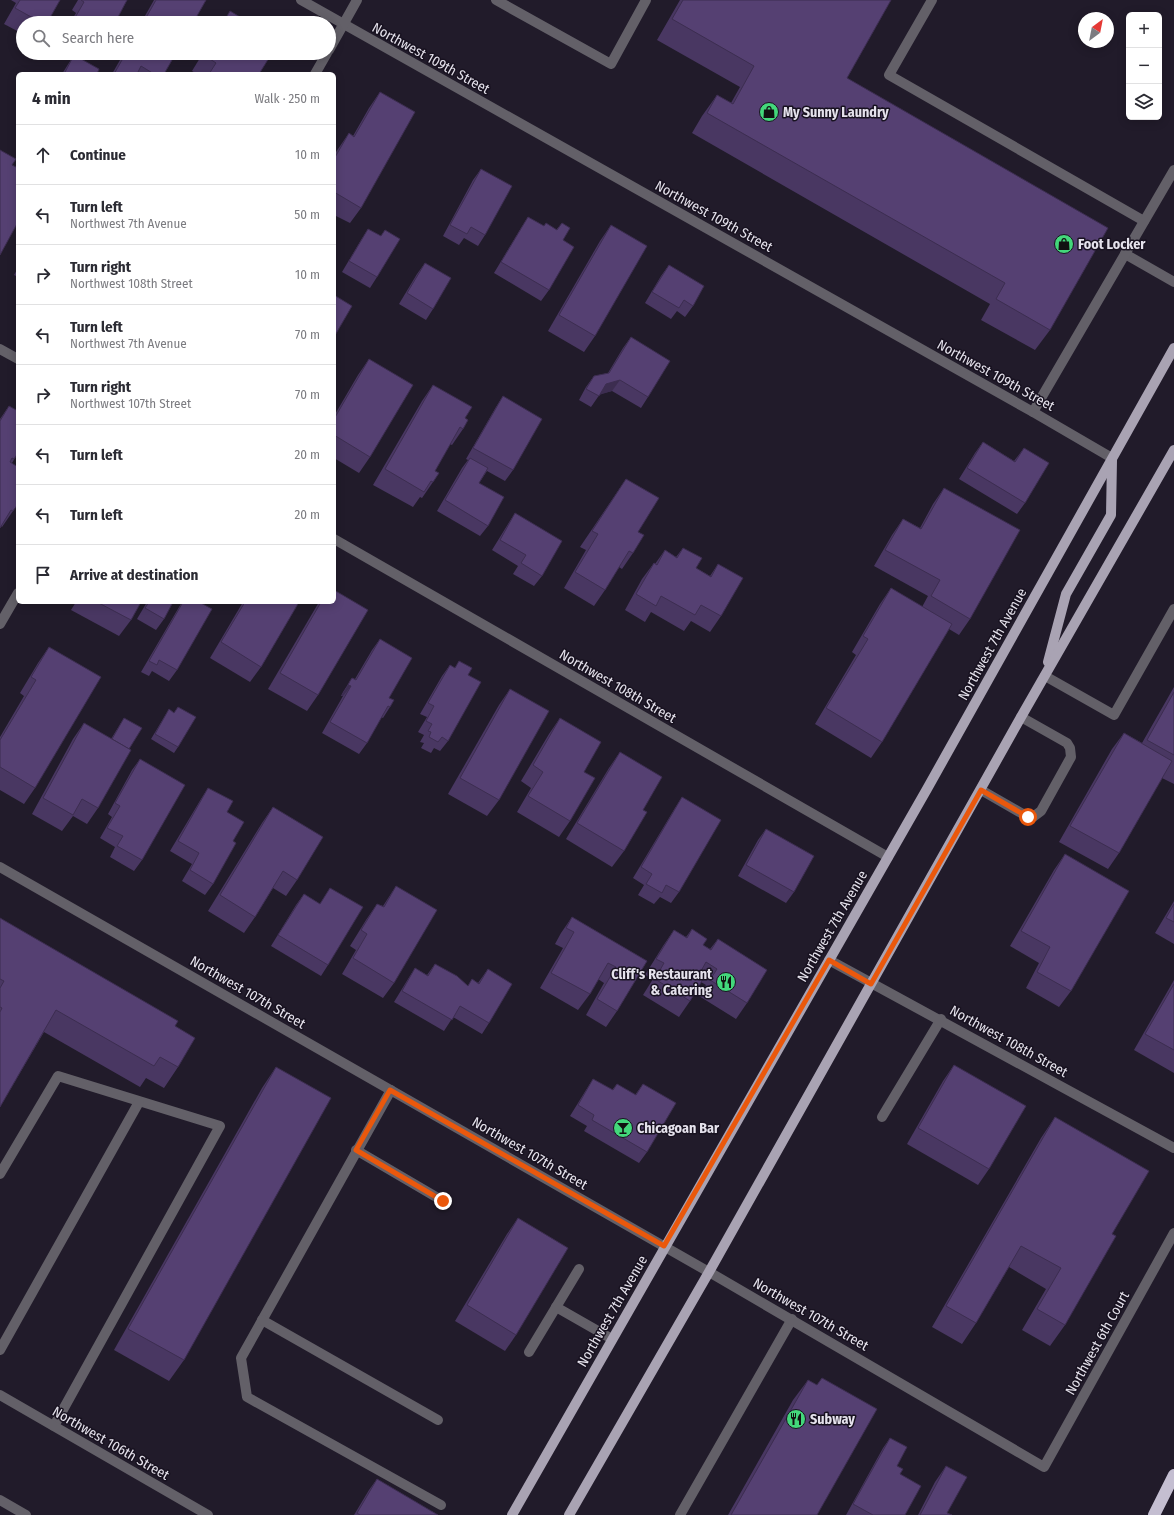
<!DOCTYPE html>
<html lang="en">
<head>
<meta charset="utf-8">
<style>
  body { margin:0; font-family:"Fira Sans Condensed",sans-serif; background:#f2f2f3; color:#2b2b33 }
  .controls { position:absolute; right:12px; top:12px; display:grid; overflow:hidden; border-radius:6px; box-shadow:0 2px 10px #0003 }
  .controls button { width:36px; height:36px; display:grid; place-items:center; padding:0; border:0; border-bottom:1px solid #e1e1e2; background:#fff; color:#2b2b33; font:20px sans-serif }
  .compass { position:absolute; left:1078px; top:12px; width:36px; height:36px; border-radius:50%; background:#fff; box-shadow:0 2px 10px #0003; rotate:32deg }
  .stop { position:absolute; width:12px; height:12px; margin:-9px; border:3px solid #ea580c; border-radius:50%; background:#fff }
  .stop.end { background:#ea580c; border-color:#fff; box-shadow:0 1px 4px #0008 }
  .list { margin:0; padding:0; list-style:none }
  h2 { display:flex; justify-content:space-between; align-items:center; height:52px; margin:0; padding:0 16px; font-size:17px }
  h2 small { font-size:13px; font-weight:400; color:#7c7c81 }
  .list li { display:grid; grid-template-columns:26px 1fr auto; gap:12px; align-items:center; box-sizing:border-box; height:60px; padding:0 16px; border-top:1px solid #e1e1e2 }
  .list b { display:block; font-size:15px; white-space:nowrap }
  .list p { margin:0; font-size:13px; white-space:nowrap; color:#7c7c81 }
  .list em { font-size:13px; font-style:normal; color:#7c7c81 }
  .icon { flex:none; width:22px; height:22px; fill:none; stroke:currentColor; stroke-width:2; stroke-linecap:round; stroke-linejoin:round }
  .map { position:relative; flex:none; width:1174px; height:1515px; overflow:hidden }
  .search { position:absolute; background:#fff; box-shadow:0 2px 10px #0003; left:16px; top:16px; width:320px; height:44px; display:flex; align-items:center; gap:10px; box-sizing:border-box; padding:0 14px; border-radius:22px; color:#7c7c81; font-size:15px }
  .panel { position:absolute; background:#fff; box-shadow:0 2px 10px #0003; left:16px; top:72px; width:320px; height:532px; border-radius:6px }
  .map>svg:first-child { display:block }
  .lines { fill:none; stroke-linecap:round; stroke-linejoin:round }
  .service { stroke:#636068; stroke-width:10 }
  .minor { stroke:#636068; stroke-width:10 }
  .primary { stroke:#a9a3b3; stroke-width:10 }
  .motorway { stroke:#c4bed1; stroke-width:12 }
  .wall { fill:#493762 }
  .shaded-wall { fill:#3c2d50 }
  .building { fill:#554072; stroke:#3c2d50 }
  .route { stroke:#ea580c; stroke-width:5 }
  .labels { text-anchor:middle; stroke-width:3; stroke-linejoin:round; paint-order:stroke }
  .street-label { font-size:14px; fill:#e5e2ec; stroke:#181220 }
  .poi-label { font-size:14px; font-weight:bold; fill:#e5e2ec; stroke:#181220; text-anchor:start }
</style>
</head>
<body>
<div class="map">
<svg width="1174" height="1515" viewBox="0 0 1174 1515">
  <rect width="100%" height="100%" fill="#211b2a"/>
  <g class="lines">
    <g class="service">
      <polyline points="496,0 611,64 646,0"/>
      <polyline points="932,0 889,75 1144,221"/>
      <polyline points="1125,254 1174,282"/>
      <polyline points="1033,412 1174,170"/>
      <polyline points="1045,676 1114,715 1174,609"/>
      <polyline points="981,790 1028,817 1033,817 1041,811 1071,757 1070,748 1067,743 1021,717"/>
      <polyline points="391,1090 241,1358 247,1397 441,1505"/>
      <polyline points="882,1117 941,1019"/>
      <polyline points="356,1150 443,1201"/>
      <polyline points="0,1174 58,1076 220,1126 54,1426"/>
      <polyline points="556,1307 612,1339"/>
      <polyline points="262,1320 438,1420"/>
      <polyline points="0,1350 139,1102"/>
      <polyline points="529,1352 579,1269"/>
      <polyline points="0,1500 26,1515"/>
      <polyline points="680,1515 792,1319"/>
    </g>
    <g class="minor">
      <polyline points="301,0 1033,412 1112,458"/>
      <polyline points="329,50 357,0"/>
      <polyline points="315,74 327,53"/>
      <polyline points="0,349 18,359"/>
      <polyline points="334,539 888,857"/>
      <polyline points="0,624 18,593"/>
      <polyline points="0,867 709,1272 1044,1467 1174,1233"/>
      <polyline points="829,960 1174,1148"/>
      <polyline points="0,1395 208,1515"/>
    </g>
    <g class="primary">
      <polyline points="1048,662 1066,594 1111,515 1112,460"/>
      <polyline points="512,1515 927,789 1174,348"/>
      <polyline points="569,1515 709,1272 1021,717 1174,450"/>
    </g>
    <polyline class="motorway" points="1154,1515 1174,1475"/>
  </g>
  <g class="wall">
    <polygon points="11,0 60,0 47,23 23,23 23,34 4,24 16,3"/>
    <polygon points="78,0 127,0 117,19 118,23 70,23 76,13 72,10"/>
    <polygon points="154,0 206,0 193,23 141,23"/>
    <polygon points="680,0 891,0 847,78 1050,330 1035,350 981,320 990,304 692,133 702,116 717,95 731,103 740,87 657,40"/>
    <polygon points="90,53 100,53 97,57"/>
    <polygon points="124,53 176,53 164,74 112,74"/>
    <polygon points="203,53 272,53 259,74 197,74 192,71"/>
    <polygon points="74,55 97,74 62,74 67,66"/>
    <polygon points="380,92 361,208 350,223 334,215 334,155 338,149 349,133 353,136 369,108"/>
    <polygon points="481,169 485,235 478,246 464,238 459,245 443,236 473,180"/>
    <polygon points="528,217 544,226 556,230 562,223 563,240 549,290 541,301 494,273 521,228"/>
    <polygon points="611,225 595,336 584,352 548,331 600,241"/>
    <polygon points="368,229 381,236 385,230 377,277 370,288 342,272 361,240"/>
    <polygon points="425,263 433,309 426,320 399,304 417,274"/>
    <polygon points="669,265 693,306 685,317 677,311 671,319 645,303 661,276"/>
    <polygon points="18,268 18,277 14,275"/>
    <polygon points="631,337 648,397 641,408 612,391 600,394 591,407 579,400 586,387 594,376 608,373 623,348"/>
    <polygon points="369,359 370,457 359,473 334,458 334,416 358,375"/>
    <polygon points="433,385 465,418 463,429 452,445 450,444 435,471 433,482 422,498 420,497 413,507 373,485 422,401"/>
    <polygon points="503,396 513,470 505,481 487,471 479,483 488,526 480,536 437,511 462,468 468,460 466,459 496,407"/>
    <polygon points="9,406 18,453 12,463 13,511 2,527 1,526 0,528 0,419"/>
    <polygon points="983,442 1014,461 1024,448 1025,503 1017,514 959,479 975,453"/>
    <polygon points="626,479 638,532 633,553 622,569 619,567 605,590 594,606 564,588 586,550 580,547"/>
    <polygon points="944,488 970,619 959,635 949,629 882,742 871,758 815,724 856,655 852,652 880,604 891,588 922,607 928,596 874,566 892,535 903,519 920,528 933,504"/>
    <polygon points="515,513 542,576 534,586 513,574 518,566 492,550 508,524"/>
    <polygon points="683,548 696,568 710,576 718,564 721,616 710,632 691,621 684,631 651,612 645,622 625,610 642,579 654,563 655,564 665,550 676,557"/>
    <polygon points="76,602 141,602 131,620 119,636 71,610"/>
    <polygon points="147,602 173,602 164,619 156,630 137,619"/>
    <polygon points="182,602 199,602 177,670 169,681 152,671 149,676 141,672"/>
    <polygon points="243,602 299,602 261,667 250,682 210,658"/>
    <polygon points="319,602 334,602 318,695 307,711 268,689"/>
    <polygon points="380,639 390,707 383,718 381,717 367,743 359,754 322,733 343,696 341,696 343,692 352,678 355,679 372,650"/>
    <polygon points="49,647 35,788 24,804 0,790 0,737 24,696 20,693 38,663"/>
    <polygon points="459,661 468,675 448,741 440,751 434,748 431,753 421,748 424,743 420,742 424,735 418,732 427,717 420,714 442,676 450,665 455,668"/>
    <polygon points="1174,687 1174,784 1162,778 1119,853 1108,869 1059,842 1112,749 1124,733 1142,743"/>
    <polygon points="510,689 499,800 487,816 448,794 499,705"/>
    <polygon points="178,707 178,747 174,753 151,739 169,709 174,713"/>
    <polygon points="124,718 129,749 98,808 87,824 73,816 62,831 32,814 73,739 84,723 111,739"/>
    <polygon points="560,718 570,821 559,837 517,812 531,788 521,781 549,734"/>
    <polygon points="620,752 643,810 624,851 612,867 566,839 609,768"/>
    <polygon points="140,759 142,860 134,871 110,857 115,847 100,838 112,817 108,814 132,770"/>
    <polygon points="208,788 227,812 233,841 213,884 205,895 182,881 192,864 170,851 201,799"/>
    <polygon points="682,797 679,892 671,903 660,897 654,904 638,895 644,885 633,878 675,808"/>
    <polygon points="273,807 297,880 286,896 273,888 255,917 244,933 208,911 262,823"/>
    <polygon points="766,829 794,892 786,903 738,876 758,840"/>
    <polygon points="1065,854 1071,991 1059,1007 1026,988 1039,963 1010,946 1054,870"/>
    <polygon points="396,886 394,983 383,998 342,974 356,950 350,946 366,920 377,904 383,906"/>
    <polygon points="330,888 328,965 321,976 271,946 296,905 304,894 320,904"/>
    <polygon points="1174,901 1174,944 1155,933"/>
    <polygon points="572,917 647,961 617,1011 606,1027 586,1015 604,983 598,979 590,994 578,1010 540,988 563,948 555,944 561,933"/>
    <polygon points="0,918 175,1026 178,1067 164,1088 146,1078 140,1087 44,1032 0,1107"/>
    <polygon points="692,929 703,945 710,949 718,939 747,1003 736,1019 699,996 706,985 701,982 690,1001 679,1017 643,995 653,979 645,975 663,946 674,930 686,937"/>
    <polygon points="435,964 468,986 472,979 478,983 488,969 489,1023 482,1034 453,1017 444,1031 394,1002 408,979 415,968 427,975"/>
    <polygon points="1174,980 1174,1073 1134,1050"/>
    <polygon points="954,1065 989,1169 978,1185 907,1144 943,1081"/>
    <polygon points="276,1067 184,1360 169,1381 114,1350 262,1088"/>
    <polygon points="593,1079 612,1090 617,1084 635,1095 643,1084 647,1152 639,1163 584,1131 587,1126 570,1116 586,1090"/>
    <polygon points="1055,1117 1112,1234 1065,1325 1050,1346 1022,1330 1046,1289 1009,1267 976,1323 962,1344 932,1327 1041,1138"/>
    <polygon points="518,1218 516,1335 505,1351 455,1321 507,1234"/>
    <polygon points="822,1378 817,1515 728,1515 793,1400 808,1380 817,1385"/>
    <polygon points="890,1438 897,1466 900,1474 905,1515 846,1515 883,1448"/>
    <polygon points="946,1466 947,1513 952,1515 918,1515 935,1482"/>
    <polygon points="377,1479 438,1515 354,1515 369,1490"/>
  </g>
  <g class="shaded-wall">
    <polygon points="620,380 612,391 599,395 606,384"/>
    <polygon points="348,685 351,686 343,696 341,696"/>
  </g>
  <g class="building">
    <polygon points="20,0 60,0 47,23 42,23 15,8"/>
    <polygon points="81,0 127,0 117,19 120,20 118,23 72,23 84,2"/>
    <polygon points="156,0 206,0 193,23 143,23"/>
    <polygon points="683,0 891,0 847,78 1108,228 1050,330 996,299 1005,283 707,113 717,95 733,104 754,66 672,19"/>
    <polygon points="230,11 250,23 223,23"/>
    <polygon points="126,53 176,53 164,74 154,74 141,66 137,74 114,74"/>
    <polygon points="205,53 272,53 259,74 209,74 216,63 204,55"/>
    <polygon points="74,55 99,69 97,74 64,74"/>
    <polygon points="380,92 415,112 361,208 334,192 334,159 349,133 354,137"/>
    <polygon points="0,150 16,159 12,165 18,168 18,222 0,255"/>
    <polygon points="481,169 512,186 485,235 471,227 467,234 450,225"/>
    <polygon points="528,217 544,226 546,223 557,230 562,223 570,228 563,240 574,247 549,290 501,262"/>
    <polygon points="611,225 647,246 595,336 559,315"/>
    <polygon points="368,229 381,236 385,230 400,239 377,277 349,261"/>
    <polygon points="425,263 451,278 433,309 407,293"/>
    <polygon points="669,265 704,286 693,306 684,300 679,308 652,292"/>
    <polygon points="334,295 352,306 334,337"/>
    <polygon points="631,337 670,361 648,397 620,380 606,384 599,396 586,389 594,376 609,373"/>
    <polygon points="369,359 413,385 370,457 334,435 334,419"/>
    <polygon points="433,385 472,407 465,418 468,420 463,429 460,427 435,471 439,473 433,482 431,481 424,492 385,469"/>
    <polygon points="503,396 542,419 513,470 473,448"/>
    <polygon points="9,406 18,411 18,453 14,459 12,458 10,462 18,467 18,504 13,511 11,510 0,528 0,421"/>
    <polygon points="983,442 1015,462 1024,448 1049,463 1025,503 967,468"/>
    <polygon points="470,458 488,468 479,483 504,497 488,526 445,500"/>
    <polygon points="626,479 659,498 638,532 644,535 633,553 629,551 605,590 575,572 598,534 592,531"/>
    <polygon points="944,488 1020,530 970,619 931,596 940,580 885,550 903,519 921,529"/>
    <polygon points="515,513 562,541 542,576 521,563 526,555 500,540"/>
    <polygon points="683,548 702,558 696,568 711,577 718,564 743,578 721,616 701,605 695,615 661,596 656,606 636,594 654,563 657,565 665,550 677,558"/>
    <polygon points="891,588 952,624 882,742 826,708 868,639 863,636"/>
    <polygon points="334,590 368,610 318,695 280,673 321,602 334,602"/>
    <polygon points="97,602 141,602 131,620"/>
    <polygon points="149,602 173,602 164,619 145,608"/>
    <polygon points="183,602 199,602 212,609 177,670 159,660 157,665 149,661"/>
    <polygon points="245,602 299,602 261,667 221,642"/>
    <polygon points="380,639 412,658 389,698 394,700 390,707 388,706 367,743 330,722 351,686 348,685 350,681 352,678 356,680"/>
    <polygon points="49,647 101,677 35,788 0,767 0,740 36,680 31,677"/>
    <polygon points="459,661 472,668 468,675 481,682 448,741 442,737 438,742 429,737 431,732 428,731 432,724 426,721 434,706 428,703 450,665 455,668"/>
    <polygon points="510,689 549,711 499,800 460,778"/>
    <polygon points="1174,692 1174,755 1147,740"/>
    <polygon points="178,707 196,717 178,747 155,734 169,709 174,713"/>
    <polygon points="124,718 142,728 129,749 112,739"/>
    <polygon points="560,718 601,742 584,772 595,778 570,821 528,796 543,772 533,765"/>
    <polygon points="84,723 131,750 98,808 82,799 73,815 43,798"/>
    <polygon points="1124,733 1172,761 1119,853 1070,826"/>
    <polygon points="620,752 662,777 643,810 647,812 624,851 577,823"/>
    <polygon points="140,759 185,785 142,860 117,846 123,836 107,828 120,806 115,803"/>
    <polygon points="208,788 233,801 227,812 244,822 233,841 236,843 213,884 190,870 199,853 178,841"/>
    <polygon points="682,797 721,820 679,892 666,885 662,893 646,884 652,874 641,867"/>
    <polygon points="273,807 323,837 297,880 283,871 255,917 220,895"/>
    <polygon points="766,829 814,856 794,892 746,865"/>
    <polygon points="1065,854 1129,891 1071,991 1037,972 1050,947 1021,931"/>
    <polygon points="396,886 437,910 394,983 353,958 367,934 361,930 377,904 384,907"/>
    <polygon points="330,888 363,907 328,965 278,935 304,894 320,904"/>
    <polygon points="1174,904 1174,922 1166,918"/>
    <polygon points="572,917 647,961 617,1011 597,999 616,967 608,963 590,994 551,973 574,932 566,928"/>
    <polygon points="0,918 178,1021 175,1026 195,1038 178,1067 160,1057 154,1066 56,1010 0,1107 0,1012 2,1008 0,1007 0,988 4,981 0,979"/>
    <polygon points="692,929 707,939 703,945 711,950 718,939 767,970 747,1003 710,980 717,969 706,962 701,971 706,974 690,1001 655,979 664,963 656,959 674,930 687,938"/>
    <polygon points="435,964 457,976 468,986 472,979 479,984 488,969 512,984 489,1023 460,1006 452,1020 402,991 415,968 428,976"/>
    <polygon points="1174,984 1174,1050 1145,1034"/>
    <polygon points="954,1065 1026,1106 989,1169 918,1128"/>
    <polygon points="276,1067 331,1098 184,1360 128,1329"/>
    <polygon points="593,1079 613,1090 617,1084 636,1095 643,1084 676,1103 647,1152 592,1120 594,1115 578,1105"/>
    <polygon points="1055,1117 1149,1171 1112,1234 1116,1236 1065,1325 1037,1309 1061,1268 1021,1246 976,1323 946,1306"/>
    <polygon points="518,1218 568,1248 516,1335 467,1305"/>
    <polygon points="822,1378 877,1409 817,1515 731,1515 808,1380 817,1385"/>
    <polygon points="890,1438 907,1447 897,1466 903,1469 900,1474 921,1486 905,1515 873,1515 853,1504"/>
    <polygon points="946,1466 967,1477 947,1513 952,1515 920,1515"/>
    <polygon points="377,1479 438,1515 360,1515 357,1513"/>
  </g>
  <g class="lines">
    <polyline class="route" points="443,1201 356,1150 390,1090 664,1246 829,960 871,984 981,790 1028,817"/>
  </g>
  <defs>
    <g id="shop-disc" transform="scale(1)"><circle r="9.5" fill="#43d77b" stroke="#181220"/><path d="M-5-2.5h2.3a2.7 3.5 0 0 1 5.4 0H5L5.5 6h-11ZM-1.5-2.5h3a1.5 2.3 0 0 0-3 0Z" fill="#111"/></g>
    <g id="restaurant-disc" transform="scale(1)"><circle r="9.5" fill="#43d77b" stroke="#181220"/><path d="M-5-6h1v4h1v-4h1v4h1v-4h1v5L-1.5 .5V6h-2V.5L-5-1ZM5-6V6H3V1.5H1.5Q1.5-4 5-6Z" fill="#111"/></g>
    <g id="bar-disc" transform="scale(1)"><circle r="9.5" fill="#43d77b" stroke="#181220"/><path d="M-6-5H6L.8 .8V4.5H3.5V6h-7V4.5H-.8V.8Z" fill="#111"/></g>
  </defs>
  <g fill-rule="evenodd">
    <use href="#shop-disc" x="769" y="112"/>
    <use href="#shop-disc" x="1064" y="244"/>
    <use href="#restaurant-disc" x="726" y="982"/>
    <use href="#bar-disc" x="623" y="1128"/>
    <use href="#restaurant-disc" x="796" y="1419"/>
  </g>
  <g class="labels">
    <g class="street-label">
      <text transform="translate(431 58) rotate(29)" y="5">Northwest 109th Street</text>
      <text transform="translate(714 216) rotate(29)" y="5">Northwest 109th Street</text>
      <text transform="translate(996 375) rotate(29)" y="5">Northwest 109th Street</text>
      <text transform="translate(992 644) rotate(-61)" y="5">Northwest 7th Avenue</text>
      <text transform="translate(618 686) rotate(30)" y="5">Northwest 108th Street</text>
      <text transform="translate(832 926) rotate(-60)" y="5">Northwest 7th Avenue</text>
      <text transform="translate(248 992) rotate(30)" y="5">Northwest 107th Street</text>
      <text transform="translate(1009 1041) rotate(29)" y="5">Northwest 108th Street</text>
      <text transform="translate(530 1153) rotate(30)" y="5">Northwest 107th Street</text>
      <text transform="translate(612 1311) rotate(-60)" y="5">Northwest 7th Avenue</text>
      <text transform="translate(811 1314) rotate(30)" y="5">Northwest 107th Street</text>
      <text transform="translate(1097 1343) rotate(-61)" y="5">Northwest 6th Court</text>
      <text transform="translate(111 1443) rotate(30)" y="5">Northwest 106th Street</text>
    </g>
    <g class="poi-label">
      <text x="783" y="117">My Sunny Laundry</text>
      <text x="1078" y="249">Foot Locker</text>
      <text x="712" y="979" text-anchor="end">Cliff's Restaurant<tspan x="712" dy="16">&amp; Catering</tspan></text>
      <text x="637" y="1133">Chicagoan Bar</text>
      <text x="810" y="1424">Subway</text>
    </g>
  </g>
</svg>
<div class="controls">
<button>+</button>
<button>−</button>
<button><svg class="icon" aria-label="layers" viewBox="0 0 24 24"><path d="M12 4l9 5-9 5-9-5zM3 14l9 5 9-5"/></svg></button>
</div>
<svg class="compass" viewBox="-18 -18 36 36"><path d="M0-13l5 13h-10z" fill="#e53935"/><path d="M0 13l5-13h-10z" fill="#7c7c81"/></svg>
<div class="stop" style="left:1028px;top:817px"></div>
<div class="stop end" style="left:443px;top:1201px"></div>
<div class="search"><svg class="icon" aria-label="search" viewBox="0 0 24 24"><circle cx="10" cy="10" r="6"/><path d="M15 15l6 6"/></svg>Search here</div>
<section class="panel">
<h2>4 min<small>Walk · 250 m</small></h2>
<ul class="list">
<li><svg class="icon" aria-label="ahead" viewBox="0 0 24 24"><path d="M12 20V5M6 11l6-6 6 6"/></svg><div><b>Continue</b></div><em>10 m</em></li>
<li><svg class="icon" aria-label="left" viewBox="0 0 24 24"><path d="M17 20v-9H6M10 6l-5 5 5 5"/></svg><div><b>Turn left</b><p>Northwest 7th Avenue</p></div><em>50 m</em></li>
<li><svg class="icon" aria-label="right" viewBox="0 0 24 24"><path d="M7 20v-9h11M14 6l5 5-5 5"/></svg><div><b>Turn right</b><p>Northwest 108th Street</p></div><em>10 m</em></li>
<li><svg class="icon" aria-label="left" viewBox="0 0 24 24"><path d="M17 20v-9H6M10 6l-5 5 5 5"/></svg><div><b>Turn left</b><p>Northwest 7th Avenue</p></div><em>70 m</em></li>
<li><svg class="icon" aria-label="right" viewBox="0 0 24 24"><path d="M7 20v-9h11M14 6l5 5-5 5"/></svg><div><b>Turn right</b><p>Northwest 107th Street</p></div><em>70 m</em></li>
<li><svg class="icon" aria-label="left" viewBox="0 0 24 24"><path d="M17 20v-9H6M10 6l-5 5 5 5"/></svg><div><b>Turn left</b></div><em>20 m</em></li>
<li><svg class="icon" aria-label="left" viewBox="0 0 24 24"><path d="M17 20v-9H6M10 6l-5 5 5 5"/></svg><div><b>Turn left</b></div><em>20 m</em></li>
<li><svg class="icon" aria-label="arrive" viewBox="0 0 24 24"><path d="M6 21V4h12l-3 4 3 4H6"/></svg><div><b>Arrive at destination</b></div></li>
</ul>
</section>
</div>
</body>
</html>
